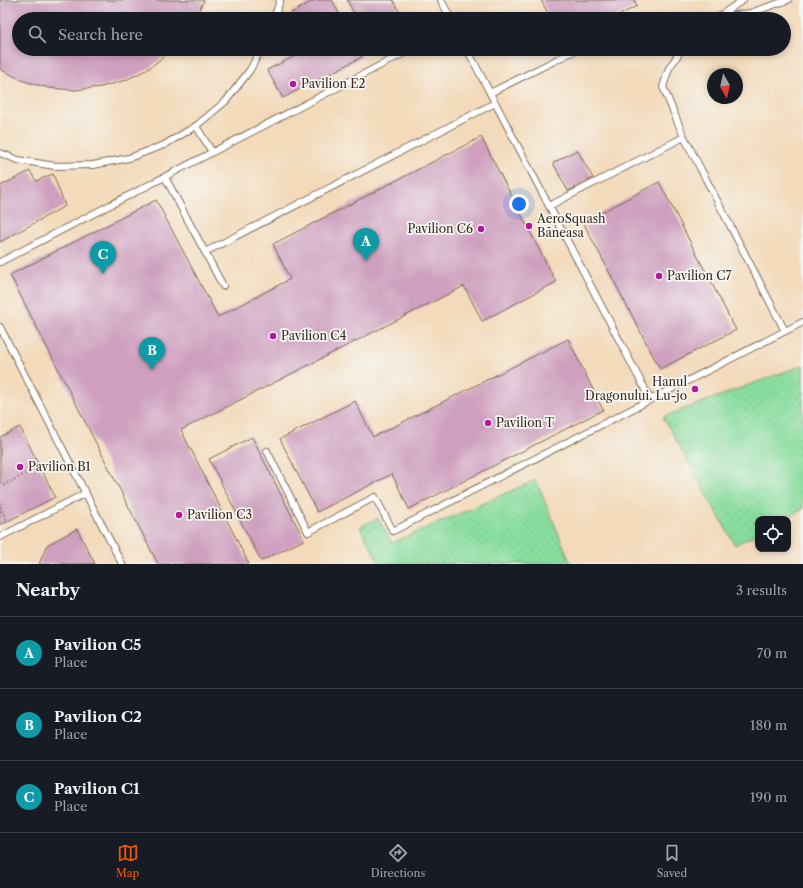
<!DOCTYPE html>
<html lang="en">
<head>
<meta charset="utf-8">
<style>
  body { margin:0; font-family:"Libre Caslon Text",serif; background:#242831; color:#f1f3f6 }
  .controls { position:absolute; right:12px; bottom:12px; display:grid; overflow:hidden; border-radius:8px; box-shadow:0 2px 6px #0003 }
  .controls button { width:36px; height:36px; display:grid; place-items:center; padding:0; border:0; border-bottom:1px solid #363941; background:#171b24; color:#f1f3f6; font:20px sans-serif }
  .compass { position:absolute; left:707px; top:68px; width:36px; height:36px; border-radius:50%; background:#171b24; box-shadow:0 2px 6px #0003; rotate:172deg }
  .you { position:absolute; left:519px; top:204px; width:14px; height:14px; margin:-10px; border:3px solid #fff; border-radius:50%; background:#1a73e8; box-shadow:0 0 0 6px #1a73e833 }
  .badge { display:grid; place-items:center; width:26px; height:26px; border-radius:50%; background:#ea580c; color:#fff; font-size:13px; font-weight:700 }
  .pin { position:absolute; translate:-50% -33px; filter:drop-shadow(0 1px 2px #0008) }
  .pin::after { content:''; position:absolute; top:21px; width:14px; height:12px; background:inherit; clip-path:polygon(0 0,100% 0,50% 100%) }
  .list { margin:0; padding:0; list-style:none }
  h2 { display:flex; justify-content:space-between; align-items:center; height:52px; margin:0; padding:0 16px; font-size:17px }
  h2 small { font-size:13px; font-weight:400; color:#9ea1a6 }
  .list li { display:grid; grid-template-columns:26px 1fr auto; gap:12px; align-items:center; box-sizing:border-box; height:72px; padding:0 16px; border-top:1px solid #363941 }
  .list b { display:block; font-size:15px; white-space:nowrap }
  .list p { margin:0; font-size:13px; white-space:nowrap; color:#9ea1a6 }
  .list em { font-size:13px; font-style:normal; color:#9ea1a6 }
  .icon { flex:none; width:22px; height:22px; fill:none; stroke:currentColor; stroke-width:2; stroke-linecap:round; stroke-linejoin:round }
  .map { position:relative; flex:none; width:803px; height:564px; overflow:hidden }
  .search { position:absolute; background:#171b24; box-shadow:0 2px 6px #0003; left:12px; right:12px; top:12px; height:44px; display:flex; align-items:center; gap:10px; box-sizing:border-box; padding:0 14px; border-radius:22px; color:#9ea1a6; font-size:15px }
  .sheet { height:268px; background:#171b24 }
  nav { display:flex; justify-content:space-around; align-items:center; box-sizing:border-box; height:56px; border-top:1px solid #363941; background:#171b24; font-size:11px; color:#9ea1a6 }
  nav a { display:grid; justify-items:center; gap:2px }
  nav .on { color:#ea580c }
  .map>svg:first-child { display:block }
  .grass { fill:url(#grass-dots); stroke:#62845e }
  .building { fill:#ce9fbe }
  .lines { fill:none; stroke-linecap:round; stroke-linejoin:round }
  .service-casing { stroke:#7b6855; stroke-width:8 }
  .path { stroke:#7b6855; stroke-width:2.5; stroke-dasharray:1 3; stroke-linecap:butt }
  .service { stroke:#fff; stroke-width:6 }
  .poi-dot { fill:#b5179e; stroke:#f6f6f2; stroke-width:1.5 }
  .labels { text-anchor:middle; stroke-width:3.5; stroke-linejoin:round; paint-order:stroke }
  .poi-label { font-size:12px; fill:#3b2a1e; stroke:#f6f6f2; text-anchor:start }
</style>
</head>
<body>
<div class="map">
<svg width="803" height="564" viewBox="0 0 803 564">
  <defs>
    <pattern id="grass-dots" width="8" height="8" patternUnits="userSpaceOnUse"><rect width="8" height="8" fill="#89de9f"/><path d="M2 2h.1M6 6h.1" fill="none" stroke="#77bf88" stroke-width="1.8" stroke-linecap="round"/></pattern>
  </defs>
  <rect width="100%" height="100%" fill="#f6f6f2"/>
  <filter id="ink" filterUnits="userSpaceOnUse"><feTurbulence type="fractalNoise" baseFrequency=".025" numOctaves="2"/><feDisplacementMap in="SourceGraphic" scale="8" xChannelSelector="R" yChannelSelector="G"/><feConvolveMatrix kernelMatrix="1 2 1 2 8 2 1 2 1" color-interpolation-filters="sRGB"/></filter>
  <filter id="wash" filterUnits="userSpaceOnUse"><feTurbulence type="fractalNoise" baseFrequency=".012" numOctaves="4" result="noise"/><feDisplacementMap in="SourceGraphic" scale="16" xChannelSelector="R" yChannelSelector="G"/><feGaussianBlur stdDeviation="0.9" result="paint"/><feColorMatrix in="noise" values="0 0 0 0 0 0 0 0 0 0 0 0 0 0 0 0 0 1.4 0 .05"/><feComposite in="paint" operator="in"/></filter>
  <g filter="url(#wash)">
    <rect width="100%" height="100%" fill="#f3daba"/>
    <g class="grass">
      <polygon points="803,365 803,509 784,519 758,519 758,533 735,545 663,417"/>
      <polygon points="536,480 571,564 380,564 360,527 378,518 392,543"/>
    </g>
    <g id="blocks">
      <g class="building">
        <polygon points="0,0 204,0 195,19 19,19 19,49 172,49 167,54 148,69 126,80 101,87 75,90 49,88 24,81 0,69"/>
        <polygon points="315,0 332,0 342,19 294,19 291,13"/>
        <polygon points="347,0 393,0 403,19 357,19"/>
        <polygon points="541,0 634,0 637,6 612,19 551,19"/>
        <polygon points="309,49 358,49 362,57 283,98 267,70"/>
        <polygon points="481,137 556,282 482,321 464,286 181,430 249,564 158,564 10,275 156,200 218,317 290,279 273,244"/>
        <polygon points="577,150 593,178 568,191 553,163"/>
        <polygon points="30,171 36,181 53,174 65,206 0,242 0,186"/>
        <polygon points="659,182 736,330 660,369 583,222"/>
        <polygon points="568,339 603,410 409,509 392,474 317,512 280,439 355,401 373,437"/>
        <polygon points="20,427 55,497 0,525 0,437"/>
        <polygon points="252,437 304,540 261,561 209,459"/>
        <polygon points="77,529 95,564 39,564 47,545"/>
      </g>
    </g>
  </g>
  <g filter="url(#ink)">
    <use href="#blocks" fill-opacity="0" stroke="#7b6855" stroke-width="1"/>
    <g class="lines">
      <g class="service-casing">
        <g id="service">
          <polyline points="441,0 451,19"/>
          <polyline points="718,17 743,0"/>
          <polyline points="274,19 280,0"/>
          <polyline points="711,19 750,13 788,0"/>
          <polyline points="467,49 650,399"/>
          <polyline points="682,49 669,68 663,87 684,137 785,331"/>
          <polyline points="490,93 578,49"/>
          <polyline points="196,126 212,152"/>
          <polyline points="0,153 18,160 55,166 93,165 129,158 164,145 196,126 226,101 250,70 261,49"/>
          <polyline points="165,177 223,286"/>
          <polyline points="549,206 684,137"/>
          <polyline points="205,252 495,103"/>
          <polyline points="0,262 412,49"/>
          <polyline points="0,327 122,564"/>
          <polyline points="267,451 308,532 375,497 393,531 803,322"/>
          <polyline points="0,537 86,493"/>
        </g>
      </g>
      <g class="path">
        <polyline points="0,487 56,458"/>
        <polyline points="0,507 8,523"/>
      </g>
      <use href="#service" class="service"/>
    </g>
  </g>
  <g class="poi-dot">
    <circle cx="293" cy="84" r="4"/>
    <circle cx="529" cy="226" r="4"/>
    <circle cx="481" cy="229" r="4"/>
    <circle cx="659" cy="276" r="4"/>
    <circle cx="273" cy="336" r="4"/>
    <circle cx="695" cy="389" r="4"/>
    <circle cx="488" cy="423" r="4"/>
    <circle cx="20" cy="467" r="4"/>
    <circle cx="179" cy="515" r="4"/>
  </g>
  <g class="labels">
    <g class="poi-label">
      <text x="301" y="88">Pavilion E2</text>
      <text x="537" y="223">AeroSquash<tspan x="537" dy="14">Băneasa</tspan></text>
      <text x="473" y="233" text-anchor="end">Pavilion C6</text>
      <text x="667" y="280">Pavilion C7</text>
      <text x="281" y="340">Pavilion C4</text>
      <text x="687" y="386" text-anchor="end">Hanul<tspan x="687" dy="14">Dragonului. Lu-jo</tspan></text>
      <text x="496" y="427">Pavilion T</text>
      <text x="28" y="471">Pavilion B1</text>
      <text x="187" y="519">Pavilion C3</text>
    </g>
  </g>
</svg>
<div class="controls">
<button><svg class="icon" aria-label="locate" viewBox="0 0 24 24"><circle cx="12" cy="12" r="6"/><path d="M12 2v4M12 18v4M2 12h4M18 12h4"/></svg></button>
</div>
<svg class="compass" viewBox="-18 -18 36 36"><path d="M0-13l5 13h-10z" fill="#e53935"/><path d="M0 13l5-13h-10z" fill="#9ea1a6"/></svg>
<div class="you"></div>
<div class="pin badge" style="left:366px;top:261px;background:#0f9aa8">A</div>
<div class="pin badge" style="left:152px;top:370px;background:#0f9aa8">B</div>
<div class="pin badge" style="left:103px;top:274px;background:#0f9aa8">C</div>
<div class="search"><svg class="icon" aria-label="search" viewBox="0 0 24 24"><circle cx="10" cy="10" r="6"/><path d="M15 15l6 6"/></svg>Search here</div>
</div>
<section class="sheet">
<h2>Nearby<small>3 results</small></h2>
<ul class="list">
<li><span class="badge" style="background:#0f9aa8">A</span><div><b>Pavilion C5</b><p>Place</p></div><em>70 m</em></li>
<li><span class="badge" style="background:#0f9aa8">B</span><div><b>Pavilion C2</b><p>Place</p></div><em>180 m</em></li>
<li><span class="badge" style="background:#0f9aa8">C</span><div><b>Pavilion C1</b><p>Place</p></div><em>190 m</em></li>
</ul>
</section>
<nav>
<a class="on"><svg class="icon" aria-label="map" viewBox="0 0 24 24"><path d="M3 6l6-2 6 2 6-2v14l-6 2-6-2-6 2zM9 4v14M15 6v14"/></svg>Map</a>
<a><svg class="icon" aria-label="directions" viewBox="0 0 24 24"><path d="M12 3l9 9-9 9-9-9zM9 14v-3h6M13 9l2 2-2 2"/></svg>Directions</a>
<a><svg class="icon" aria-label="saved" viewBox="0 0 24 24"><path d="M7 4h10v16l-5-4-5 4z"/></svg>Saved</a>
</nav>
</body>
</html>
